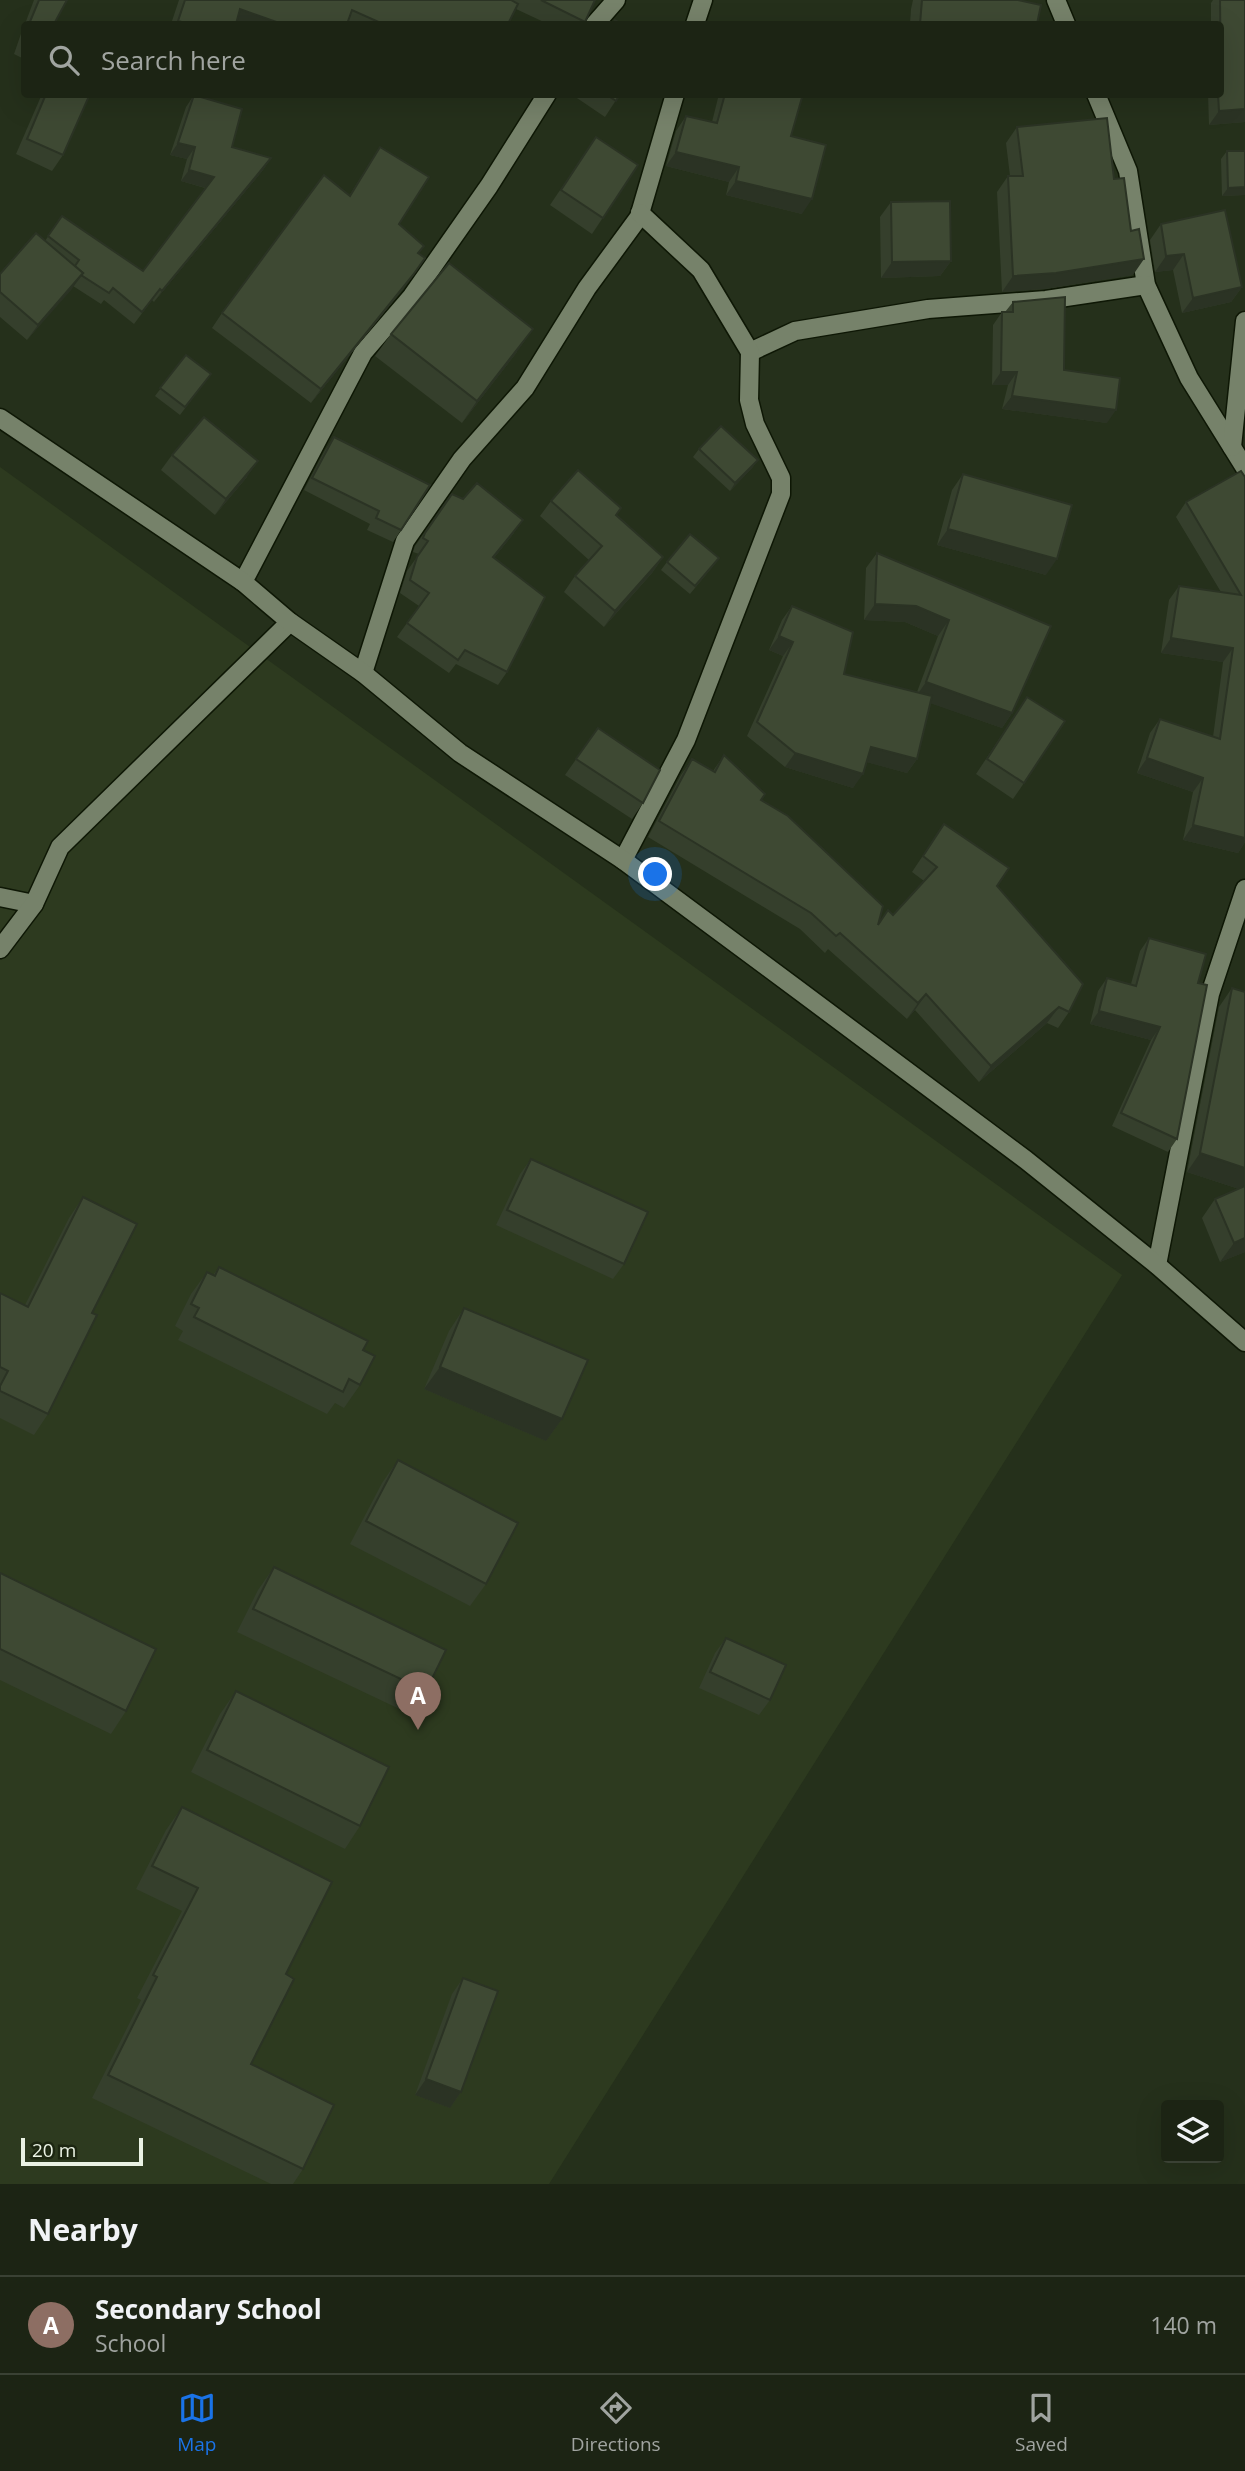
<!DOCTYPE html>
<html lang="en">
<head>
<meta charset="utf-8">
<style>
  body { margin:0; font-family:"Open Sans",sans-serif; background:#293022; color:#f1f3f6 }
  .controls { position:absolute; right:21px; bottom:21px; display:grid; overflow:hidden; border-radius:7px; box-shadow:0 7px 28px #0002 }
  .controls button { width:63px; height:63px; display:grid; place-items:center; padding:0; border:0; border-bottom:2px solid #3a4134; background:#1c2414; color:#f1f3f6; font:35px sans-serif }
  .scale { position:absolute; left:21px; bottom:18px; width:122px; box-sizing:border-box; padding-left:7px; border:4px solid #eaf2e4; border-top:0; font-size:19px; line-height:24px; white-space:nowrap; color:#eaf2e4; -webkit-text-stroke:5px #1c2611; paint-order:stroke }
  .you { position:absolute; left:656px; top:875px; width:24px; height:24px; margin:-18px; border:5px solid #fff; border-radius:50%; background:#1a73e8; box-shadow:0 0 0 10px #1a73e833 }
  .badge { display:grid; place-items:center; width:46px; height:46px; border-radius:50%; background:#1a73e8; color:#fff; font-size:23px; font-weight:700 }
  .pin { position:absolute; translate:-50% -58px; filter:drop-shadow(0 2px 4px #0008) }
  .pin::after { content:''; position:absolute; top:37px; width:24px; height:21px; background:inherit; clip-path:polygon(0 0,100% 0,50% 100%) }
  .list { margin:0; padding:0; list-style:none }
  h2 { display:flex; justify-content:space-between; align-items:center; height:91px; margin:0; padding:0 28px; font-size:30px }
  h2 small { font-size:23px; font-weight:400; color:#a0a4a0 }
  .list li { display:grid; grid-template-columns:46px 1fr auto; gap:21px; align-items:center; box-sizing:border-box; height:98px; padding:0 28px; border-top:2px solid #3a4134 }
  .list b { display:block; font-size:26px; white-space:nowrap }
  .list p { margin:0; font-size:23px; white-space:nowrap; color:#a0a4a0 }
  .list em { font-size:23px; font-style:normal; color:#a0a4a0 }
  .icon { flex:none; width:38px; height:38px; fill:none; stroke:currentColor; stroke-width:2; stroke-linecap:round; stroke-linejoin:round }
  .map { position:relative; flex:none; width:1245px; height:2184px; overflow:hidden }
  .search { position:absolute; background:#1c2414; box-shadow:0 7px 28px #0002; left:21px; right:21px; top:21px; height:77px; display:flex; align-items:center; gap:18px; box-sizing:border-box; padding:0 24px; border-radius:7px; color:#a0a4a0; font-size:26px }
  .sheet { height:189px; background:#1c2414 }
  nav { display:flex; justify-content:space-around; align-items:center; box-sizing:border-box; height:98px; border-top:2px solid #3a4134; background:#1c2414; font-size:19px; color:#a0a4a0 }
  nav a { display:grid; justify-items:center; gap:4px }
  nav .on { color:#1a73e8 }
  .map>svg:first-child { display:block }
  .built { fill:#2d3a1f }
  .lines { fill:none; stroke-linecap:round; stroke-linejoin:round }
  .service-casing { stroke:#0e1705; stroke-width:21 }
  .minor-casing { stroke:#0e1705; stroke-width:21 }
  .secondary-casing { stroke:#0e1705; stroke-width:21 }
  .service { stroke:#76826a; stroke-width:18 }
  .minor { stroke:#76826a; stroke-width:18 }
  .secondary { stroke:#76826a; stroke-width:18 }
  .wall { fill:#353f2c }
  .shaded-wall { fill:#2b3324 }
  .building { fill:#3e4933; stroke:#2b3324; stroke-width:2 }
</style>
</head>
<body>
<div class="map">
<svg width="1245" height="2184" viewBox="0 0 1245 2184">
  <rect width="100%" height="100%" fill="#25301b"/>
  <polygon class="built" points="0,467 1122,1275 549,2184 0,2184"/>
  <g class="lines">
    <g class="service-casing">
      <g id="service">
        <polyline points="0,897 34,904"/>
        <polyline points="0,949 34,904 60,847 290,622"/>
      </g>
    </g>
    <g class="minor-casing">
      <g id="minor">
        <polyline points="1056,0 1066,24"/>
        <polyline points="595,24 616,0"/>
        <polyline points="695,24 703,0"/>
        <polyline points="1096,94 1128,171 1146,285 1189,378 1245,468"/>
        <polyline points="750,352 795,331 928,309 1046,300 1146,285"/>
        <polyline points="1232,447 1245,321"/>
        <polyline points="243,582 363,353 412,296 489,186 547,94"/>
        <polyline points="363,673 405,541 462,459 525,388 587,288 639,217 675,94"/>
        <polyline points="623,860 686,740 781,494 781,478 755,424 749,400 750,352 701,270 640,213"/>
        <polyline points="1157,1265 1210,994 1245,889"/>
      </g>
    </g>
    <g class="secondary-casing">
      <polyline id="secondary" points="0,418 243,582 290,622 363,673 460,753 623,860 797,989 1026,1160 1157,1265 1245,1342"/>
    </g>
    <use href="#service" class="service"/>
    <use href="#minor" class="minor"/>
    <use href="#secondary" class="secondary"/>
  </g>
  <g class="wall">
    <polygon points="34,0 67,0 54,24 25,24"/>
    <polygon points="179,0 595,0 583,24 548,24 516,9 508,24 171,24"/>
    <polygon points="913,0 1018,0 1037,24 910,24 911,9"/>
    <polygon points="1213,0 1245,0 1245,122 1209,125 1208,94 1221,94 1221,24 1211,24 1211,3"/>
    <polygon points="24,25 24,59 14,54"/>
    <polygon points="42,94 90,94 63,155 52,171 16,154"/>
    <polygon points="571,94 620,94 605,117"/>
    <polygon points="719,94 803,94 791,136 802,214 726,195 729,182 666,166 676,131 686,116 712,122"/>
    <polygon points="194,95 232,147 271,158 263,170 154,302 152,300 134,324 104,300 101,304 73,286 27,340 0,317 0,274 45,241 62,216 143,271 205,188 181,181 187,159 170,155 186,107"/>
    <polygon points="1017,127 1114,179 1133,275 1045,289 1002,292 997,192 1008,176 1010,176 1006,143"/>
    <polygon points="380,147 399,224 419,253 403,289 311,403 212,328 222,313 349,196"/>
    <polygon points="1227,151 1245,151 1245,195 1222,196 1221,159"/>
    <polygon points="585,153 638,165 592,234 550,205"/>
    <polygon points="891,202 951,261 940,276 881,278 880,217"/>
    <polygon points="1161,224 1242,287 1231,302 1182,313 1173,270 1155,272 1150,240"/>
    <polygon points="1013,302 1064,370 1107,423 1002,409 1008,385 992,385 993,325 1002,312 1005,312"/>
    <polygon points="391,334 517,352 462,423 375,356"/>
    <polygon points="186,355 211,374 180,415 155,396"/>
    <polygon points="334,437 401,530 393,542 367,530 370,524 304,490 325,450"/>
    <polygon points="699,449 758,460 752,468 730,491 693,457"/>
    <polygon points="172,455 247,477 215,515 161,470"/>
    <polygon points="1241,471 1245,842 1238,853 1183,840 1193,792 1137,773 1150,733 1160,719 1213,737 1223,662 1161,653 1169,600 1179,586 1221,592 1176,517 1186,502"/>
    <polygon points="963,474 1046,575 937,545 952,490"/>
    <polygon points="452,494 514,533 494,558 507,672 498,685 456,664 449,673 397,637 419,606 400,593 407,571 419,554 413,552 415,546"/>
    <polygon points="551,501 617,515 663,557 652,573 604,627 564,592 575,576 589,560 540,516"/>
    <polygon points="877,553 1051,626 1012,713 1002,728 931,703 917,759 907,773 867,762 853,788 785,767 747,736 783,656 769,650 782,620 792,606 844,674 917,692 938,636 905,622 864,620 866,568"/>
    <polygon points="667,562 713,566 690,594 661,570"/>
    <polygon points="1027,697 1024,783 1013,799 976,774"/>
    <polygon points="598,728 643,803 632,819 565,775"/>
    <polygon points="724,755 761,800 878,923 893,915 924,881 912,872 944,824 997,886 1069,1012 1058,1028 1047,1023 979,1082 915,1010 907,1019 828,949 825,953 800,929 648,837 681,775 692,759 713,771"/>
    <polygon points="1149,938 1198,983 1177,1139 1168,1152 1112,1126 1151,1040 1090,1024 1098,991 1107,978 1131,984 1140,951"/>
    <polygon points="1232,988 1245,1252 1220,1262 1202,1218 1215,1199 1239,1189 1187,1172 1219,1007"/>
    <polygon points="531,1159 624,1264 613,1279 496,1225 520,1174"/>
    <polygon points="83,1197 92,1313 48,1414 34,1435 0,1418 0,1293 25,1305 69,1218"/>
    <polygon points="219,1267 363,1350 360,1385 344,1408 335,1403 327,1414 178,1340 183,1331 175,1326 191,1294 207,1272 213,1275"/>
    <polygon points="464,1308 562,1419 546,1441 424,1389 449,1331"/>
    <polygon points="398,1460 486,1584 470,1606 350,1544 382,1483"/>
    <polygon points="274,1567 426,1691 410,1714 237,1632 258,1590"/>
    <polygon points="0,1573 126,1711 111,1734 0,1680"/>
    <polygon points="726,1638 770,1700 759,1715 699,1688 715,1653"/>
    <polygon points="236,1691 360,1826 345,1849 191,1772 220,1714"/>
    <polygon points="182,1807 286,1974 251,2064 303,2169 293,2184 271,2184 92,2098 141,2000 137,1998 182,1911 136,1889 166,1830"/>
    <polygon points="463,1978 461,2092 450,2108 415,2095 452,1994"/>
  </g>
  <g class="shaded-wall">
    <polygon points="240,9 282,24 230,24"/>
    <polygon points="178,21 189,24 176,24"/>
    <polygon points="1245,109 1245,122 1209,125 1219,111"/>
    <polygon points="178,143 195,147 187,159 170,155"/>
    <polygon points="676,152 739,167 729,182 666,166"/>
    <polygon points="271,158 263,170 154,302 162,291"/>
    <polygon points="189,170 214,177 206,188 181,181"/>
    <polygon points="736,181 812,199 802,214 726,195"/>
    <polygon points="1245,187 1245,195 1222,196 1228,188"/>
    <polygon points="1184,254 1173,270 1155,272 1166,256"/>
    <polygon points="1144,259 1133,275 1045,289 1002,292 1013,276"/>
    <polygon points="951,261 940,276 881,278 892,262"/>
    <polygon points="83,273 72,289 27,340 38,325"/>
    <polygon points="413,275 403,289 311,403 321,389"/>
    <polygon points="1242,287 1231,302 1182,313 1193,298"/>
    <polygon points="533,329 517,352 462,423 477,401"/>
    <polygon points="1001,372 1017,372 1008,385 992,385"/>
    <polygon points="1012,396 1116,410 1107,423 1002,409"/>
    <polygon points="758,460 752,468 730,491 735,483"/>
    <polygon points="258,461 247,477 215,515 226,499"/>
    <polygon points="523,520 514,533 484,570 493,557"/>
    <polygon points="948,529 1057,559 1046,575 937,545"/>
    <polygon points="663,557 652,573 604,627 615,611"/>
    <polygon points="875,604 916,606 949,620 938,636 905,622 864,620"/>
    <polygon points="779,636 793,642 783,656 769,650"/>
    <polygon points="1171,638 1233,648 1223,662 1161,653"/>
    <polygon points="926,682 1012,713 1002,728 915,698"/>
    <polygon points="871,747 917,759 907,773 862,761"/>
    <polygon points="795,753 863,774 853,788 785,767"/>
    <polygon points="1147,758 1203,778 1193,792 1137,773"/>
    <polygon points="1193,825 1245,838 1245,842 1238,853 1183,840"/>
    <polygon points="926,994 915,1010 907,1019 918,1003"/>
    <polygon points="1059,1007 1047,1023 979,1082 991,1066"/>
    <polygon points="1099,1011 1160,1027 1151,1040 1090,1024"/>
    <polygon points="1200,1153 1245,1168 1245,1191 1187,1172"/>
    <polygon points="1245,1238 1245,1252 1220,1262 1234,1243"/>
    <polygon points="440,1367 562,1419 546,1441 424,1389"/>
    <polygon points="426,2079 461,2092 450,2108 415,2095"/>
  </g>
  <g class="building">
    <polygon points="39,0 67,0 54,24 29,24"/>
    <polygon points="185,0 511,0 518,4 508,24 383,24 352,10 347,24 282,24 240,9 236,24 189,24 178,21"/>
    <polygon points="541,0 595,0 585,22"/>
    <polygon points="922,0 1018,0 1041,5 1037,24 920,24"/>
    <polygon points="1220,0 1245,0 1245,109 1219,111 1218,94 1221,94"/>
    <polygon points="615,20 622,24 613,24"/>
    <polygon points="46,94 90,94 63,155 27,139"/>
    <polygon points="606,94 620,94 616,101"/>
    <polygon points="725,94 803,94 791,136 826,145 812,199 736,181 739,167 676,152 686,116 717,123"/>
    <polygon points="194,95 242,109 232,147 271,158 162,291 160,289 142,312 113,288 109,293 81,275 83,273 75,266 79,260 48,236 62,216 143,271 214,177 189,170 195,147 178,143"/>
    <polygon points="1107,118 1114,179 1124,178 1131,231 1139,229 1144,259 1056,273 1013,276 1008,176 1023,176 1017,127"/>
    <polygon points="596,137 638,165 603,218 561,190"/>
    <polygon points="380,147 429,177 399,224 424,246 418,253 425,258 413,275 321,389 222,313 324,175 350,196"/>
    <polygon points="1227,151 1245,151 1245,187 1228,188"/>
    <polygon points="950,201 951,261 892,262 891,202"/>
    <polygon points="1225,210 1242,287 1193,298 1184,254 1166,256 1161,224"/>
    <polygon points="36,233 83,273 38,325 0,292 0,274"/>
    <polygon points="449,263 533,329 477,401 391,334"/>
    <polygon points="1065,297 1064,370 1120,378 1116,410 1012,396 1017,372 1001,372 1002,312 1013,312 1013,302"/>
    <polygon points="186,355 211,374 185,407 160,388"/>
    <polygon points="204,417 258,461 226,499 172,455"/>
    <polygon points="721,426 758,460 735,483 699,449"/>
    <polygon points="334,437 430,485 401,530 376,518 379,511 312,478"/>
    <polygon points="578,470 621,508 616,515 663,557 615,611 575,576 602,546 551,501"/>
    <polygon points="1241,471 1245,477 1245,838 1193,825 1203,778 1147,758 1160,719 1220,739 1233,648 1171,638 1179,586 1241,595 1186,502"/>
    <polygon points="963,474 1072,505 1057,559 948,529"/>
    <polygon points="477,483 523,520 493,557 545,597 507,672 465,650 458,660 407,623 429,593 410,580 417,557 428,541 423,538 425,533 452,494 463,499"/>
    <polygon points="690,534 719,558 695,586 667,562"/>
    <polygon points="877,553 1051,626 1012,713 926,682 949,620 916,606 875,604"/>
    <polygon points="792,606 853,632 844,674 932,696 917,759 871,747 863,774 795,753 757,722 793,642 779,636"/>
    <polygon points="1027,697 1065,721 1024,783 987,759"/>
    <polygon points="598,728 660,770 643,803 576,759"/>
    <polygon points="724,755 765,794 761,800 788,816 883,906 878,925 888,910 893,915 937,867 923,856 944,824 1009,868 997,886 1083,984 1069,1012 1059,1007 991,1066 926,994 918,1003 840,933 836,936 811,913 659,821 692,759 715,772"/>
    <polygon points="1149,938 1206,954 1198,983 1207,985 1177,1139 1121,1113 1160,1027 1099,1011 1107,978 1136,986"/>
    <polygon points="1232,988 1245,992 1245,1168 1200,1153"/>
    <polygon points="531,1159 648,1212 624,1264 507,1210"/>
    <polygon points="1245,1186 1245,1238 1234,1243 1215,1199"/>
    <polygon points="83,1197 137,1224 92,1313 97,1315 48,1414 0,1391 0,1386 8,1371 0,1367 0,1293 28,1307"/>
    <polygon points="219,1267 368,1341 363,1350 375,1356 360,1385 349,1379 343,1392 194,1317 199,1308 191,1304 207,1272 215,1276"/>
    <polygon points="464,1308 588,1360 562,1419 440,1367"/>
    <polygon points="398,1460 518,1523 486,1584 366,1521"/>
    <polygon points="274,1567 446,1650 426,1691 253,1609"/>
    <polygon points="0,1573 156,1649 126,1711 0,1649"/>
    <polygon points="726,1638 786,1665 770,1700 710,1672"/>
    <polygon points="236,1691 389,1767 360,1826 207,1750"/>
    <polygon points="182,1807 332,1882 286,1974 294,1979 251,2064 334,2105 303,2169 108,2075 157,1977 153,1975 198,1888 152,1866"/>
    <polygon points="463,1978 498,1991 461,2092 426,2079"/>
  </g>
</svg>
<div class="controls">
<button><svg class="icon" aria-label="layers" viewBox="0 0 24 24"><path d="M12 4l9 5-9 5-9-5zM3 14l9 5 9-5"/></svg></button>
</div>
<div class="scale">20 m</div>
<div class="you"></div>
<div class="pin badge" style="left:418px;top:1730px;background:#8d6e63">A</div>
<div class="search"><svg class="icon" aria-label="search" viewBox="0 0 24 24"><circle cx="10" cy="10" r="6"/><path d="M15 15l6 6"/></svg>Search here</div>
</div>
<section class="sheet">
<h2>Nearby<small></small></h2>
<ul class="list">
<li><span class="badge" style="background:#8d6e63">A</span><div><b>Secondary School</b><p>School</p></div><em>140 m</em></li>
</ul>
</section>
<nav>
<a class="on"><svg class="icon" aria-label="map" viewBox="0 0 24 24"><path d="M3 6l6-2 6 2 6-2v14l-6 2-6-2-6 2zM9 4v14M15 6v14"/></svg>Map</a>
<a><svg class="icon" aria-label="directions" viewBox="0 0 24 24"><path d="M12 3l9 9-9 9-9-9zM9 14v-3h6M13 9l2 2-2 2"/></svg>Directions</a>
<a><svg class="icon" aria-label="saved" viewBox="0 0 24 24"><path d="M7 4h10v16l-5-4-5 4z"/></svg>Saved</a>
</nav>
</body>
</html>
